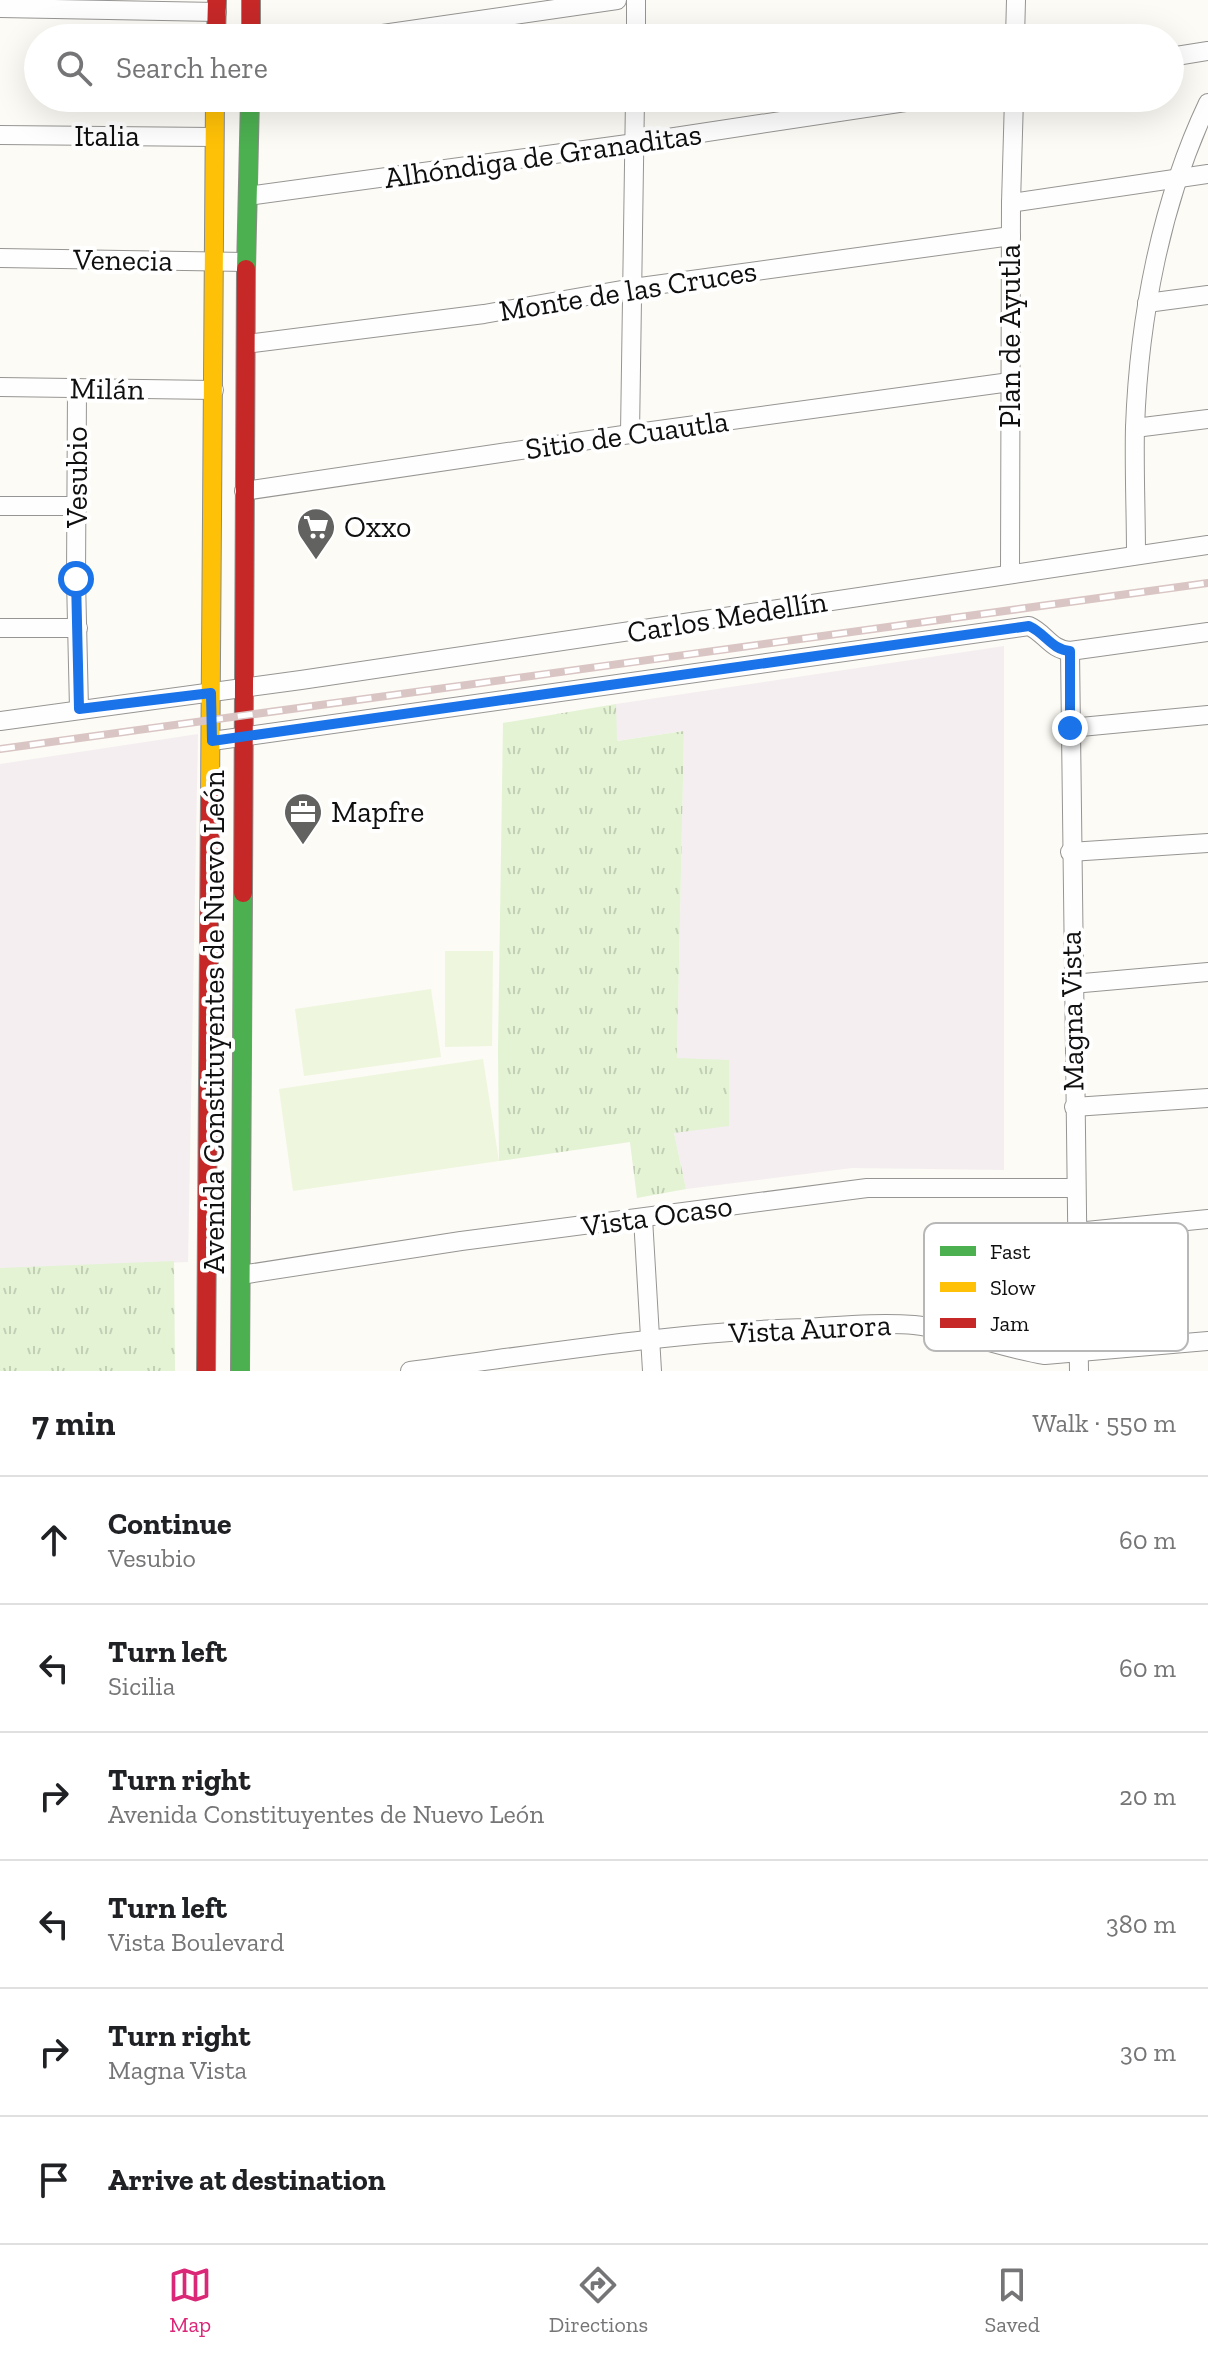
<!DOCTYPE html>
<html lang="en">
<head>
<meta charset="utf-8">
<style>
  body { margin:0; font-family:"Zilla Slab",serif; background:#f2f2f2; color:#202124 }
  .stop { position:absolute; width:24px; height:24px; margin:-18px; border:6px solid #1a73e8; border-radius:50%; background:#fff }
  .stop.end { background:#1a73e8; border-color:#fff; box-shadow:0 2px 8px #0008 }
  .list { margin:0; padding:0; list-style:none }
  h2 { display:flex; justify-content:space-between; align-items:center; height:104px; margin:0; padding:0 32px; font-size:34px }
  h2 small { font-size:26px; font-weight:400; color:#757577 }
  .list li { display:grid; grid-template-columns:52px 1fr auto; gap:24px; align-items:center; box-sizing:border-box; height:128px; padding:0 32px; border-top:2px solid #e0e0e0 }
  .list b { display:block; font-size:30px; white-space:nowrap }
  .list p { margin:0; font-size:26px; white-space:nowrap; color:#757577 }
  .list em { font-size:26px; font-style:normal; color:#757577 }
  .icon { flex:none; width:44px; height:44px; fill:none; stroke:currentColor; stroke-width:2; stroke-linecap:round; stroke-linejoin:round }
  .map { position:relative; flex:none; width:1208px; height:1371px; overflow:hidden }
  .search { position:absolute; background:#fff; box-shadow:0 8px 32px #0002; left:24px; right:24px; top:24px; height:88px; display:flex; align-items:center; gap:20px; box-sizing:border-box; padding:0 28px; border-radius:44px; color:#757577; font-size:30px }
  .sheet { height:872px; background:#fff }
  nav { display:flex; justify-content:space-around; align-items:center; box-sizing:border-box; height:112px; border-top:2px solid #e0e0e0; background:#fff; font-size:22px; color:#757577 }
  nav a { display:grid; justify-items:center; gap:4px }
  nav .on { color:#db2777 }
  .map>svg:first-child { display:block }
  .industrial { fill:#f4eef1 }
  .grass { fill:url(#grass-tufts) }
  .pitch { fill:#eef6de }
  .lines { fill:none; stroke-linecap:round; stroke-linejoin:round }
  .street-casing { stroke:#969593; stroke-width:20 }
  .fast-casing { stroke:#8c8c89; stroke-width:20 }
  .slow-casing { stroke:#8c8c89; stroke-width:20 }
  .jam-casing { stroke:#8c8c89; stroke-width:20 }
  .street { stroke:#fffefe; stroke-width:18 }
  .fast { stroke:#4caf50; stroke-width:18 }
  .slow { stroke:#ffc107; stroke-width:18 }
  .jam { stroke:#c62828; stroke-width:18 }
  .rail-casing { stroke:#d9c5c4; stroke-width:8 }
  .rail { stroke:#fff; stroke-width:5; stroke-dasharray:15; stroke-linecap:butt }
  .route { stroke:#1a73e8; stroke-width:10 }
  .labels { text-anchor:middle; stroke-width:8; stroke-linejoin:round; paint-order:stroke }
  .street-label { font-size:30px; fill:#0f0f0f; stroke:#fff }
  .poi-label { font-size:30px; fill:#0f0f0f; stroke:#fff; text-anchor:start }
  .key { fill:#fff; stroke:#b7b7b7; stroke-width:2 }
  .key-label { font-size:22px; fill:#0f0f0f }
</style>
</head>
<body>
<div class="map">
<svg width="1208" height="1371" viewBox="0 0 1208 1371">
  <defs>
    <pattern id="grass-tufts" width="24" height="20" patternUnits="userSpaceOnUse" patternTransform="scale(2)"><rect width="24" height="20" fill="#e3f3d4"/><path d="M3 7l-1-3M5 7V3M7 7l1-3M15 17l-1-3M17 17v-4M19 17l1-3" fill="none" stroke="#c2cfb5"/></pattern>
  </defs>
  <rect width="100%" height="100%" fill="#fcfbf5"/>
  <g class="industrial">
    <polygon points="1004,646 1004,1170 852,1168 686,1189 674,1133 729,1061 677,1059 684,731 616,741 616,704"/>
    <polygon points="198,734 188,1262 0,1269 0,764"/>
  </g>
  <g class="grass">
    <polygon points="616,704 617,741 684,731 677,1058 729,1060 729,1126 674,1133 686,1189 637,1198 630,1142 499,1161 498,1050 503,723"/>
    <polygon points="174,1261 175,1371 0,1371 0,1268"/>
  </g>
  <g class="pitch">
    <polygon points="445,951 493,951 492,1046 445,1047"/>
    <polygon points="431,989 441,1057 304,1076 295,1009"/>
    <polygon points="483,1059 499,1161 293,1191 279,1089"/>
  </g>
  <g class="lines">
    <g class="street-casing">
      <g id="street">
        <polyline points="0,8 217,12"/>
        <polyline points="355,38 617,0"/>
        <polyline points="636,38 636,0"/>
        <polyline points="1015,38 1016,0"/>
        <polyline points="1170,57 1208,51"/>
        <polyline points="0,135 214,137"/>
        <polyline points="248,196 635,143 932,98"/>
        <polyline points="1011,203 1208,174"/>
        <polyline points="0,258 246,262"/>
        <polyline points="1147,303 1208,295"/>
        <polyline points="246,344 484,314 633,288 1011,236"/>
        <polyline points="0,387 214,390"/>
        <polyline points="77,388 76,579 79,709"/>
        <polyline points="1135,428 1208,419"/>
        <polyline points="630,434 635,98"/>
        <polyline points="244,491 630,434 1010,382"/>
        <polyline points="0,506 78,506"/>
        <path d="M1136,555C1136,513 1134,470 1135,427C1139,318 1161,202 1208,103"/>
        <polyline points="1010,574 1011,203 1014,98"/>
        <polyline points="0,628 78,628"/>
        <polyline points="1070,651 1079,1371"/>
        <polyline points="0,721 301,680 1208,545"/>
        <polyline points="1070,728 1208,715"/>
        <path d="M212,741L1029,626C1045,633 1051,650 1070,651L1208,632"/>
        <polyline points="1070,852 1208,843"/>
        <polyline points="1072,984 1208,972"/>
        <polyline points="1074,1107 1208,1098"/>
        <polyline points="643,1218 652,1371"/>
        <polyline points="1076,1232 1208,1219"/>
        <polyline points="241,1275 461,1241 867,1188 1075,1188"/>
        <path d="M410,1371C541,1354 672,1332 804,1328C840,1326 878,1322 914,1325C959,1330 1000,1348 1045,1355L1208,1341"/>
      </g>
    </g>
    <g class="fast-casing">
      <g id="fast">
        <polyline points="246,269 250,98"/>
        <polyline points="240,1371 243,893"/>
      </g>
    </g>
    <g class="slow-casing">
      <polyline id="slow" points="210,797 215,98"/>
    </g>
    <g class="jam-casing">
      <g id="jam">
        <polyline points="251,0 251,38"/>
        <polyline points="216,38 217,0"/>
        <polyline points="243,893 246,269"/>
        <polyline points="206,1371 210,797"/>
      </g>
    </g>
    <use href="#street" class="street"/>
    <use href="#fast" class="fast"/>
    <use href="#slow" class="slow"/>
    <use href="#jam" class="jam"/>
    <g class="rail-casing">
      <polyline id="rail" points="0,749 1208,583"/>
    </g>
    <use href="#rail" class="rail"/>
  </g>
  <g class="lines">
    <path class="route" d="M76,579L79,709L211,693L212,741L1029,626C1045,633 1052,650 1070,651V728"/>
  </g>
  <defs>
    <g id="supermarket-pin" transform="scale(2)"><path d="M0 17L-7.5 6A9.5 9.5 0 1 1 7.5 6Z" fill="#626260" stroke="#fff"/><path d="M-6-5.5h2.5l.6 2H6L4.5 2H-2.5L-4.4-4H-6ZM-1.5 3.2a1.3 1.3 0 1 0 .1 0ZM3 3.2a1.3 1.3 0 1 0 .1 0Z" fill="#fff"/></g>
    <g id="office-pin" transform="scale(2)"><path d="M0 17L-7.5 6A9.5 9.5 0 1 1 7.5 6Z" fill="#626260" stroke="#fff"/><path d="M-6-3h4V-5.5h4V-3h4V5H-6ZM-1-4.5V-3h2v-1.5ZM-6 0V1H6V0Z" fill="#fff"/></g>
  </defs>
  <g fill-rule="evenodd">
    <use href="#supermarket-pin" x="316" y="527"/>
    <use href="#office-pin" x="303" y="812"/>
  </g>
  <g class="labels">
    <g class="street-label">
      <text x="107" y="146">Italia</text>
      <text transform="translate(543 156) rotate(-8)" y="10">Alhóndiga de Granaditas</text>
      <text transform="translate(123 260) rotate(1)" y="10">Venecia</text>
      <text transform="translate(628 291) rotate(-9)" y="10">Monte de las Cruces</text>
      <text transform="translate(1010 336) rotate(-90)" y="10">Plan de Ayutla</text>
      <text transform="translate(107 389) rotate(1)" y="10">Milán</text>
      <text transform="translate(627 435) rotate(-8)" y="10">Sitio de Cuautla</text>
      <text transform="translate(77 477) rotate(-90)" y="10">Vesubio</text>
      <text transform="translate(727 617) rotate(-9)" y="10">Carlos Medellín</text>
      <text transform="translate(1072 1011) rotate(-91)" y="10">Magna Vista</text>
      <text transform="translate(214 1022) rotate(-90)" y="10">Avenida Constituyentes de Nuevo León</text>
      <text transform="translate(657 1216) rotate(-8)" y="10">Vista Ocaso</text>
      <text transform="translate(810 1329) rotate(-3)" y="10">Vista Aurora</text>
    </g>
    <g class="poi-label">
      <text x="344" y="537">Oxxo</text>
      <text x="331" y="822">Mapfre</text>
    </g>
  </g>
  <rect x="924" y="1223" width="264" height="128" rx="12" class="key"/>
  <rect x="940" y="1246" width="36" height="10" fill="#4caf50"/>
  <rect x="940" y="1282" width="36" height="10" fill="#ffc107"/>
  <rect x="940" y="1318" width="36" height="10" fill="#c62828"/>
  <g class="key-label">
    <text x="990" y="1259">Fast</text>
    <text x="990" y="1295">Slow</text>
    <text x="990" y="1331">Jam</text>
  </g>
</svg>
<div class="stop" style="left:76px;top:579px"></div>
<div class="stop end" style="left:1070px;top:728px"></div>
<div class="search"><svg class="icon" aria-label="search" viewBox="0 0 24 24"><circle cx="10" cy="10" r="6"/><path d="M15 15l6 6"/></svg>Search here</div>
</div>
<section class="sheet">
<h2>7 min<small>Walk · 550 m</small></h2>
<ul class="list">
<li><svg class="icon" aria-label="ahead" viewBox="0 0 24 24"><path d="M12 20V5M6 11l6-6 6 6"/></svg><div><b>Continue</b><p>Vesubio</p></div><em>60 m</em></li>
<li><svg class="icon" aria-label="left" viewBox="0 0 24 24"><path d="M17 20v-9H6M10 6l-5 5 5 5"/></svg><div><b>Turn left</b><p>Sicilia</p></div><em>60 m</em></li>
<li><svg class="icon" aria-label="right" viewBox="0 0 24 24"><path d="M7 20v-9h11M14 6l5 5-5 5"/></svg><div><b>Turn right</b><p>Avenida Constituyentes de Nuevo León</p></div><em>20 m</em></li>
<li><svg class="icon" aria-label="left" viewBox="0 0 24 24"><path d="M17 20v-9H6M10 6l-5 5 5 5"/></svg><div><b>Turn left</b><p>Vista Boulevard</p></div><em>380 m</em></li>
<li><svg class="icon" aria-label="right" viewBox="0 0 24 24"><path d="M7 20v-9h11M14 6l5 5-5 5"/></svg><div><b>Turn right</b><p>Magna Vista</p></div><em>30 m</em></li>
<li><svg class="icon" aria-label="arrive" viewBox="0 0 24 24"><path d="M6 21V4h12l-3 4 3 4H6"/></svg><div><b>Arrive at destination</b></div></li>
</ul>
</section>
<nav>
<a class="on"><svg class="icon" aria-label="map" viewBox="0 0 24 24"><path d="M3 6l6-2 6 2 6-2v14l-6 2-6-2-6 2zM9 4v14M15 6v14"/></svg>Map</a>
<a><svg class="icon" aria-label="directions" viewBox="0 0 24 24"><path d="M12 3l9 9-9 9-9-9zM9 14v-3h6M13 9l2 2-2 2"/></svg>Directions</a>
<a><svg class="icon" aria-label="saved" viewBox="0 0 24 24"><path d="M7 4h10v16l-5-4-5 4z"/></svg>Saved</a>
</nav>
</body>
</html>
